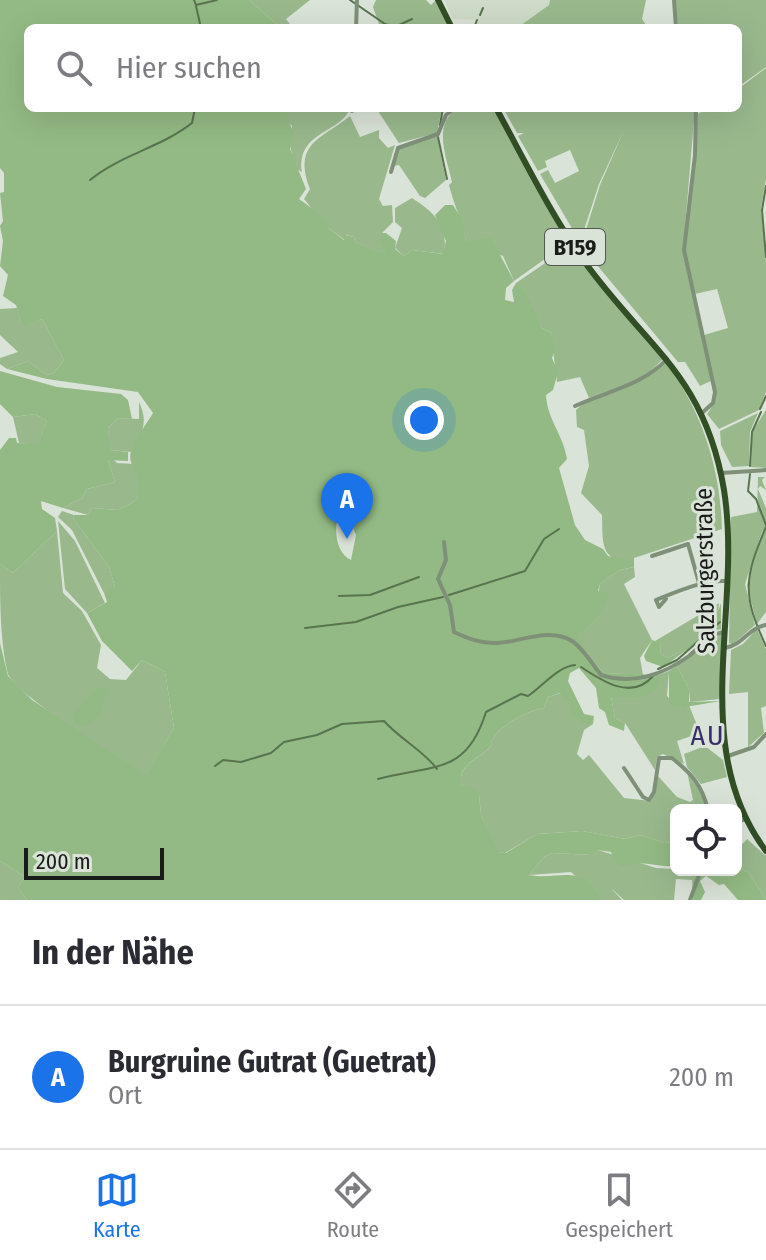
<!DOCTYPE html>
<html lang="de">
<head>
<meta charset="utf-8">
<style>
  body { margin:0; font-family:"Fira Sans Condensed",sans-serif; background:#f7f7f7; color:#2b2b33 }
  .controls { position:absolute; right:24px; bottom:24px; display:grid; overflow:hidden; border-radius:12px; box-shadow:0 8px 32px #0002 }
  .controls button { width:72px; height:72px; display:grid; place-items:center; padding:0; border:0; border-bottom:2px solid #e1e1e2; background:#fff; color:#2b2b33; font:40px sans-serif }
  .scale { position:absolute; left:24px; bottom:20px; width:140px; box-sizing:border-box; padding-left:8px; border:4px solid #191c18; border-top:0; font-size:22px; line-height:28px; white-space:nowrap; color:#191c18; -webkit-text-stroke:6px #dae3d7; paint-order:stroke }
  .you { position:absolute; left:424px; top:420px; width:28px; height:28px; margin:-20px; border:6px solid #fff; border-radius:50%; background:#1a73e8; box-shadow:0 0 0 12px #1a73e833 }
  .badge { display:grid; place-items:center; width:52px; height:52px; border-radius:50%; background:#1a73e8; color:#fff; font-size:26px; font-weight:700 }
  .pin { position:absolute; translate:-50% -66px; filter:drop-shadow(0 2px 4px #0008) }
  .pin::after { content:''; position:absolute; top:42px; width:28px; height:24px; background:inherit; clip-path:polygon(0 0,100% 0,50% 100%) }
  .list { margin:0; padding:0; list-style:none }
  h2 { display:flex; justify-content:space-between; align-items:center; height:104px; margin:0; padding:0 32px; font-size:34px }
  h2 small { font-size:26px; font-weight:400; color:#7c7c81 }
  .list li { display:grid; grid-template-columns:52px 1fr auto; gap:24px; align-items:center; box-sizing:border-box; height:144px; padding:0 32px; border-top:2px solid #e1e1e2 }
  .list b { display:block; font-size:30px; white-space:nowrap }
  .list p { margin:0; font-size:26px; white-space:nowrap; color:#7c7c81 }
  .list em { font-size:26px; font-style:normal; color:#7c7c81 }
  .icon { flex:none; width:44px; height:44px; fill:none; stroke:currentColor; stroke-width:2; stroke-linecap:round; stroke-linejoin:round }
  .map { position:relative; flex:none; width:766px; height:900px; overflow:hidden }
  .search { position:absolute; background:#fff; box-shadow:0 8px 32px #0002; left:24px; right:24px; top:24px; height:88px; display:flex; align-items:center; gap:20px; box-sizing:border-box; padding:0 28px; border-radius:12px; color:#7c7c81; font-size:30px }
  .sheet { height:248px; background:#fff }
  nav { display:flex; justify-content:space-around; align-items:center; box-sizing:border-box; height:112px; border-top:2px solid #e1e1e2; background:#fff; font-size:22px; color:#7c7c81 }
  nav a { display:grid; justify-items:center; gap:4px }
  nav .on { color:#1a73e8 }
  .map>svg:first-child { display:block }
  .built { fill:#cddbc8 }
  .green { fill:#99b98d }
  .forest { fill:#93ba84; fill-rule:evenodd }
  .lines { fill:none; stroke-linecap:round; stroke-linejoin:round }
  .stream { stroke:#58744e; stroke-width:2 }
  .minor { stroke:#7f9079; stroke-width:4 }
  .primary { stroke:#314e25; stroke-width:6 }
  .labels { text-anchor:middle; stroke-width:6; stroke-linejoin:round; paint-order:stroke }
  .shield { fill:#dae3d7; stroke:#535851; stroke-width:2 }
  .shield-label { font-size:22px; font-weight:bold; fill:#191c18 }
  .street-label { font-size:24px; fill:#191c18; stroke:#dae3d7 }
  .quarter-label { font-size:28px; letter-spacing:2px; fill:#382f6a; stroke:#dae3d7 }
</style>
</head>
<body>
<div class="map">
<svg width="766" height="900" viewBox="0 0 766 900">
  <rect width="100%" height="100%" fill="#dae3d7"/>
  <polygon class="built" points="444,0 550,0 549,5 517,28 475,28 478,20 453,19"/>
  <g class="green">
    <polygon points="249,0 310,0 286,19 293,28 281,28"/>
    <polygon points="376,0 426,0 431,5 435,1 449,28 374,28 380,27 373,7"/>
    <polygon points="550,0 646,0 642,19 648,28 517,28 549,5"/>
    <polygon points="675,0 766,0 766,67 738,87 738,28 678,28"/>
    <polygon points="766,68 766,179 761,208 766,262 766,392 759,410 719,429 707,414 715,402 704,335 728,328 717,289 695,294 685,250 698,114 708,108 738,108 738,89"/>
    <path d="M285,108H350C342,133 296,131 302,172L295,168L289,141L292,126L286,119Z"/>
    <polygon points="376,108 442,108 437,133 399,143"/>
    <path d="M459,108H493L567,239L566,244L514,281L503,256L466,241C462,221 454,205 449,185L452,182C447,159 431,122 459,108Z"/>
    <polygon points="503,108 695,108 683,251 711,381 700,386 685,362 678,362 581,246 600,185 624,130 599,184 580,242 540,174 548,170 555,183 579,171 570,150 545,161 547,167 538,171 518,136 524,133 517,133"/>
    <path d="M350,116L360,137L379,130V138L388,148L395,145L379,199L383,206L392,205L393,222L382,233L385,251L378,254L355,242L354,237L346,235L345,240L328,228L304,199L310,189C293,143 320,140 350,116Z"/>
    <polygon points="437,136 446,180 425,198 420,196 399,165 393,166 399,148"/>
    <path d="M412,198C434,212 449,226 444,254L412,250L404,256L395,248L402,228L395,222V208Z"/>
    <polygon points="570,246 664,358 643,379 589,398 580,377 557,382 551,333 542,328 516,283"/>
    <polygon points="17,308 22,325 42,319 64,360 54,373 47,375 28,361 7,369 0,364 0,358 18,352 0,335 0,309"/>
    <path d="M666,362C703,414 720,467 722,529L634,558V562C599,562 603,543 602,515L581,493L589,466L584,430L577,427L576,410C601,385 637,391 666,362Z"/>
    <path d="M139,402C149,423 142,433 131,452L109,450L108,428L118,418L139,419Z"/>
    <polygon points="766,410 766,468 751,467 752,432"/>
    <polygon points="758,413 750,432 749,466 732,467 721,445 720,431"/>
    <polygon points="35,414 47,421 38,445 19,443 13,417"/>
    <polygon points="112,458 117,463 134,464 141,480 137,500 118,510 92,508 88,515 63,508 82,498 87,489 115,482 108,460"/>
    <polygon points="758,477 765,477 762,480 766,490 760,486 758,489 766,508 766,612 757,624 747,585 764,526 745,584 755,625 733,644 729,643 731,517 757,512"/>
    <polygon points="62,511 74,515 73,518 109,567 115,587 111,592 104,593 72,530 58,517"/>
    <polygon points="58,521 75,541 105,603 87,613 65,589"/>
    <path d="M57,531L63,593L82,611L101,645L97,668L110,679L126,680L142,660L165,672L174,728L146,776C119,757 18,697 8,674C0,642 0,598 0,564L13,573Z"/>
    <polygon points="634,567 635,577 624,584 652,640 640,658 643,675 605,673 593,663 577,635 594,622 600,584 620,570"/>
    <path d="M719,603C718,627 689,648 668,658L661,654L660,644L655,641Z"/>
    <polygon points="757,629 766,649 766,706 761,708 764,733 748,747 748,692 729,694 731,650 743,644"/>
    <polygon points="722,634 720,699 690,702 689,689 677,666 714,636"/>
    <polygon points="669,671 667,696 679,708 689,705 700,733 677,741 684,764 663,754 657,757 655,770 625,723 615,718 611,697 640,697 658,675"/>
    <path d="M561,693L586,724H593L584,730L577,754L583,760L589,755L624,798L651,801L658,776L677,797L690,802L693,800L687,772L701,789L706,810H676V842L665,843L640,835L625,839L582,831L537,834L505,853L498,852L481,815L479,795L462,787C456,765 476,761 488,749C497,740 487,747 494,737C504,723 527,711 544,708L548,697Z"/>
    <polygon points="705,746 723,760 727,777 701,784 687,767 684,754"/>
    <polygon points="747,839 766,856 766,900 748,872 736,867 736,851"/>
    <polygon points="598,850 656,868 698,870 692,880 676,879 674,900 624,900 611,888 622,900 601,900 571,872 529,875 545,856 553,853 591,855"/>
    <polygon points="0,861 25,877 18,887 27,900 0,900"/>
  </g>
  <g class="forest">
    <path d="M0,0H249L281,28H28V108H285L293,133L290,149L306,189L299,199L327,219L328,228L344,240L345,235L354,237L355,242L378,253L385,251L380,242L382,233H386L396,241L395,249L404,256L412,250L443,254L446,241L435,215L445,205H453L462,220L466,241L491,238L514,281L506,288L505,300L514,302L512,290L516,283L526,293L542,328L551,333L555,350L552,358L558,372L553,390L546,395C547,419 563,434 567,459L559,468L575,525L585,540L603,549L608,556L634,562V567L620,570L600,584L598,591L607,593L609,598L594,622L578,635L593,663L605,673L658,675L661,680L654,692L640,697H611L615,718L625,723L624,731L609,725L605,712L599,708L596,688L579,668L570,673L568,681L584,714L594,716L593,724H586L572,716L571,707L560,693L548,697L544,708C527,711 504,723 494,737C487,747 497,740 489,748C476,761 456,765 462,786L473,788L479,795L481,815L499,852L506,853L537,834L582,831L625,839L640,835L665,843L676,842V866C655,868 642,858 624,867L616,864L611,852L598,850L592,855L553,853L545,856L529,875C561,881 581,861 601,900H27L18,887L25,877L0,861V643L8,676L32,700L146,775L174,728L165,672L142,660L132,671L102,641L87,613L107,602L104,593L115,587L109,567L73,518L74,515H88L92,508L118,510L137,500C141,478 138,480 131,462C126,449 147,424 153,413L138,392L47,379L7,369L28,361L47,375L54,373L64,360L42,319L22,326L16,305L3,296L8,275L0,266L3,241L0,226L3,221L0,193L4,192V173L0,168ZM338,516L350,520L356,535L351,560C336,553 334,531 338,516Z"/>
    <polygon points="0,371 57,387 121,394 128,400 132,419 118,418 108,428 110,450 128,452 128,461 108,460 115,482 87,489 82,498 63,508 41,501 42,509 55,518 57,531 13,573 0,564 0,450 9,438 16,438 17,443 38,444 47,421 35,414 13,417 0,404"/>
    <path d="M721,603V629L713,631L663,667L646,661L644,656L652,640L660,643L661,654L668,658C693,646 713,626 721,603Z"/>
    <polygon points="677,666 689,689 689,702 721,701 679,708 669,705 669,671"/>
    <polygon points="104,687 109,690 101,707 102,713 87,726 75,724 72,715 95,690"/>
    <polygon points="736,867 748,872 766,900 738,900 724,884 719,885 706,876 700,881 705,892 701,900 693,900 692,878 698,870"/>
  </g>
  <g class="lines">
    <g class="stream">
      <polyline points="194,0 196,5 217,0"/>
      <polyline points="350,0 385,24 395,27 412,19"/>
      <polyline points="196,6 201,28"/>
      <polyline points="480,15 483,8"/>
      <polyline points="474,28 477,20"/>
      <polyline points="440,125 443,108"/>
      <polyline points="438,137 447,179"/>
      <path d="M90,180C122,154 160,148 192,123L195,108"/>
      <polyline points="766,186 762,210 766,257"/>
      <polyline points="760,409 766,396"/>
      <polyline points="750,466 752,432 761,412"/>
      <polyline points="750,474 748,491 756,499 766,525"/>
      <path d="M766,527C744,578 742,595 766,646"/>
      <polyline points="449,595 525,571 544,539 559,529"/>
      <polyline points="339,596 370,595 419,577"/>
      <polyline points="305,628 356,622 398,607 443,597"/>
      <path d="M581,667C602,681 632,701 653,676"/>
      <polyline points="658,669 677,660 720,622"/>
      <path d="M215,766L223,760L241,762L271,753L284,742L317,735L342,724L384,721C401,740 423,750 437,769"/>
      <path d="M378,779C433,764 466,776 486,712L521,694L528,696C543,686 557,667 575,665"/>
    </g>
    <g class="minor">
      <polyline points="674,0 676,28"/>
      <polyline points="356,28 357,0"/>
      <polyline points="352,108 352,111"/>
      <polyline points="696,108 695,155 684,250 715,392 713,403 702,413"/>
      <polyline points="391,172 398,148 438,134 446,115 455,108"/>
      <path d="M575,406C607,391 642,386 667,359"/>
      <polyline points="721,473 766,470"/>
      <path d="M444,542L446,560L438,579L450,605L454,632C467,638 481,644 497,643C521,642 549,627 572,641C583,648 592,664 601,675C632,685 663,675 689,656C700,647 710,633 725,632"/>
      <polyline points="652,556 688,544 699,583"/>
      <path d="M656,600C676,592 702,580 726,581"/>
      <polyline points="656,600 659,607 666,599"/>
      <path d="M725,648C743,645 748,628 766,625"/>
      <polyline points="728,756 754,747 766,734"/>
      <path d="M624,768L643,797L649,800L654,792L659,758H672C692,774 702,785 708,810"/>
      <polyline points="736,822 746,819"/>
      <polyline points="690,900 701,870"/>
    </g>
    <g class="primary">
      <polyline points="438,0 452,28"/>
      <path d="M496,108C524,159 550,213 584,261C645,346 705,375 724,490C743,609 687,746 766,851"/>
    </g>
  </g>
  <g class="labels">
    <rect class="shield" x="545" y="229" width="60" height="36" rx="6"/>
    <g class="shield-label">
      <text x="575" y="255">B159</text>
    </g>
    <g class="street-label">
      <text transform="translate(705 571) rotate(-91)" y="8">Salzburgerstraße</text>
    </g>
    <g class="quarter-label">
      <text x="708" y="745">AU</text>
    </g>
  </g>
</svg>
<div class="controls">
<button><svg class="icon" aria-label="locate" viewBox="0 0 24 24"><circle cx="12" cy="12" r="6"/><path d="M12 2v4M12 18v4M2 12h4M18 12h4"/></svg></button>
</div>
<div class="scale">200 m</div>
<div class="you"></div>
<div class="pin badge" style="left:347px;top:539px">A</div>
<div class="search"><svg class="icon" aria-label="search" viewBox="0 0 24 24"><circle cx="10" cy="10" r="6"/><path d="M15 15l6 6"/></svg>Hier suchen</div>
</div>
<section class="sheet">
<h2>In der Nähe<small></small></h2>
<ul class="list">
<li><span class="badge">A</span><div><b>Burgruine Gutrat (Guetrat)</b><p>Ort</p></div><em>200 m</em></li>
</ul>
</section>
<nav>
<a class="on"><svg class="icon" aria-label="map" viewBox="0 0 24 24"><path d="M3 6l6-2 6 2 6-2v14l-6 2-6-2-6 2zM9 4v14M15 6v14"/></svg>Karte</a>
<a><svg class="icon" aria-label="directions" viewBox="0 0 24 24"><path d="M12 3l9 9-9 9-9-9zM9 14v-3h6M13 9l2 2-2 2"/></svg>Route</a>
<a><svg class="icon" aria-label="saved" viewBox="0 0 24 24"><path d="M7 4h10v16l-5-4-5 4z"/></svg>Gespeichert</a>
</nav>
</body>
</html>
